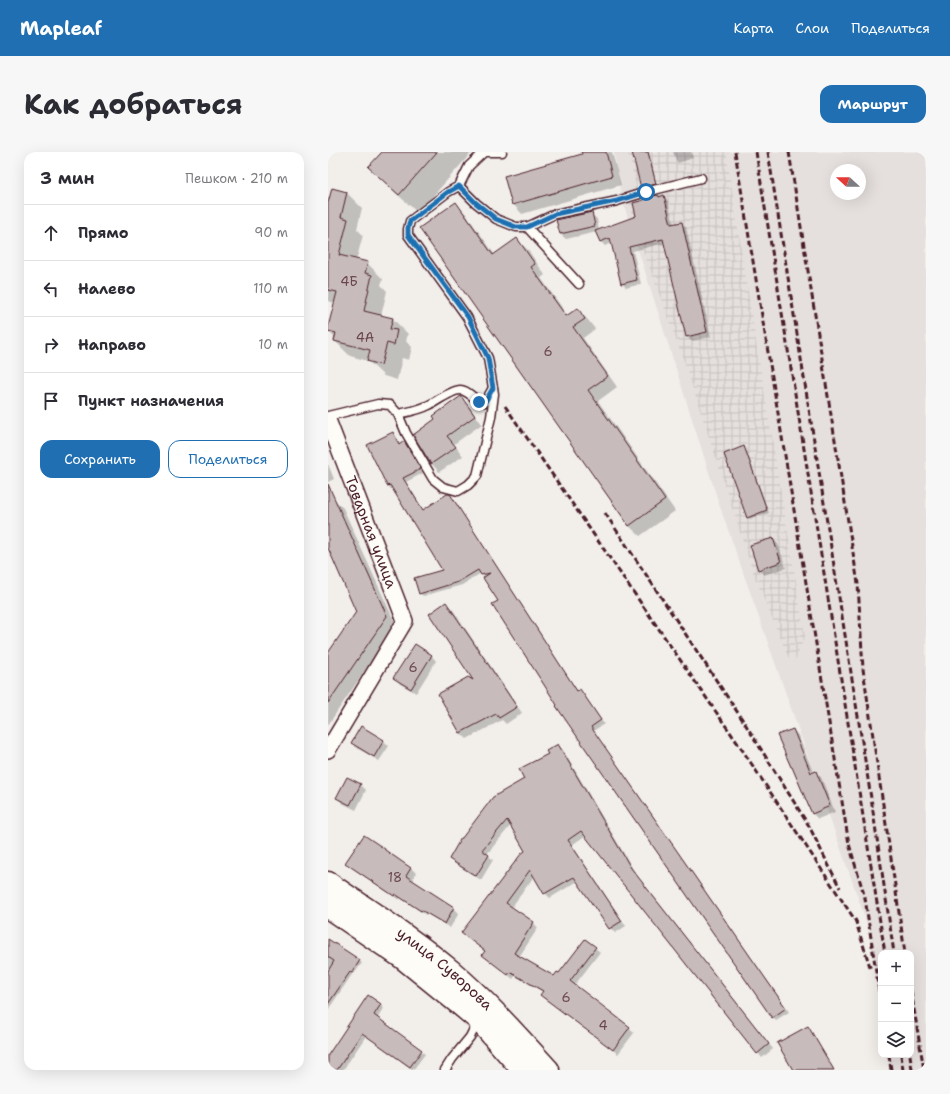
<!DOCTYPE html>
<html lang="ru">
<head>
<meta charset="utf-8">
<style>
  body { margin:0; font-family:"Shantell Sans",sans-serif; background:#f7f7f7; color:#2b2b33 }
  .controls { position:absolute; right:12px; bottom:12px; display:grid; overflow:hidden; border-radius:8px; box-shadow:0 4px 16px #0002 }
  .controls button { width:36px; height:36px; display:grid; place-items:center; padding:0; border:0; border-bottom:1px solid #e1e1e2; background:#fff; color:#2b2b33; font:20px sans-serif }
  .compass { position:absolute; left:502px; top:12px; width:36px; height:36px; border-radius:50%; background:#fff; box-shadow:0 4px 16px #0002; rotate:291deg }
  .stop { position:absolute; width:12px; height:12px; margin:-9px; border:3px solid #1f6fb2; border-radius:50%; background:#fff }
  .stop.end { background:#1f6fb2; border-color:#fff; box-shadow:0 1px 4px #0008 }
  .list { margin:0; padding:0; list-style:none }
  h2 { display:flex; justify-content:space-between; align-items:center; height:52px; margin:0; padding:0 16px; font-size:17px }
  h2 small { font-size:13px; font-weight:400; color:#7c7c81 }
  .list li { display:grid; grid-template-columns:26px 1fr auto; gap:12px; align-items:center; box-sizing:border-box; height:56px; padding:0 16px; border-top:1px solid #e1e1e2 }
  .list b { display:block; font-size:15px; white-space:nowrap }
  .list em { font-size:13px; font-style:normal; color:#7c7c81 }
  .actions { display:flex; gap:8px; padding:12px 16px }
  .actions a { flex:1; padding:9px 0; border:1px solid #1f6fb2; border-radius:12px; text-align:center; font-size:14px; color:#1f6fb2 }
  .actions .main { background:#1f6fb2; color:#fff }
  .icon { flex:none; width:22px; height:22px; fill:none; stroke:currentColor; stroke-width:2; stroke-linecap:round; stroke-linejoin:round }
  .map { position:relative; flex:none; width:598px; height:918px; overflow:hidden; border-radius:12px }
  header { display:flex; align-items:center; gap:24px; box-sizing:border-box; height:56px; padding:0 20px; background:#1f6fb2; color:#fff }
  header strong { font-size:19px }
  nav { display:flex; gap:22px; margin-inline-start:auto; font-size:14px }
  .intro { display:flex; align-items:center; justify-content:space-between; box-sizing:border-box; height:96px; padding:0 24px }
  h1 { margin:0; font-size:28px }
  .button { padding:10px 18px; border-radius:12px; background:#1f6fb2; color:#fff; font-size:14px; font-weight:700 }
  main { display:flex; gap:24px; padding:0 24px }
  aside { flex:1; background:#fff; border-radius:12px; box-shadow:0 4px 16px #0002 }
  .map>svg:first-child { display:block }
  .built { fill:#e5dfdd; fill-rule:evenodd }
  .industrial { fill:url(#industrial-grid) }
  .shadow { fill:#0003 }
  .building { fill:#c8bbbb; stroke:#4a1f2b }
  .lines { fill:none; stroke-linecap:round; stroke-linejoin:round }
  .service-casing { stroke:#4a1f2b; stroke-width:11 }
  .minor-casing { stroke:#4a1f2b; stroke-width:18 }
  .primary-casing { stroke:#4a1f2b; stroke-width:25 }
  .service { stroke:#fdfcf7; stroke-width:8 }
  .minor { stroke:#fdfcf7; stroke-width:15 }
  .primary { stroke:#fdfcf7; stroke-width:22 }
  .rail { stroke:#4a1f2b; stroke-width:3; stroke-dasharray:6 3; stroke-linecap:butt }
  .route { stroke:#1f6fb2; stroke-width:5 }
  .labels { text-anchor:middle; stroke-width:3.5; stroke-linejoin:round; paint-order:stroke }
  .number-label { font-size:13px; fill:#6a464f }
  .street-label { font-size:15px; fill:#4a1f2b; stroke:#fdfcf7 }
</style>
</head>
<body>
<header>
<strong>Mapleaf</strong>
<nav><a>Карта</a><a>Слои</a><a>Поделиться</a></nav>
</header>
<div class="intro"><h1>Как добраться</h1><a class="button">Маршрут</a></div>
<main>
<aside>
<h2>3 мин<small>Пешком · 210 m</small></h2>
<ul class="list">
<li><svg class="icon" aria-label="ahead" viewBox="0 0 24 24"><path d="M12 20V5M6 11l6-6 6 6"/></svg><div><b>Прямо</b></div><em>90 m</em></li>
<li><svg class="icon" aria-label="left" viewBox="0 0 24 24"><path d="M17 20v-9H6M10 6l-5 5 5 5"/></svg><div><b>Налево</b></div><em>110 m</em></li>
<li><svg class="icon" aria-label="right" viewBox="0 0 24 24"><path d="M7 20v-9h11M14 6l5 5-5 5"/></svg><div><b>Направо</b></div><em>10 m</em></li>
<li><svg class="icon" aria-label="arrive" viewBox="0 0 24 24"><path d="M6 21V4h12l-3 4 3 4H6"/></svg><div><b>Пункт назначения</b></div></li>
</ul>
<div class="actions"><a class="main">Сохранить</a><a>Поделиться</a></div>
</aside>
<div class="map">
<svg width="598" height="918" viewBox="0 0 598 918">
  <defs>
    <pattern id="industrial-grid" width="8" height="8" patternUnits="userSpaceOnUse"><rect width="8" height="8" fill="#e5dfdd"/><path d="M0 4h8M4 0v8" fill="none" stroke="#c6bfbe"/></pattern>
  </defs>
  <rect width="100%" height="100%" fill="#f2efeb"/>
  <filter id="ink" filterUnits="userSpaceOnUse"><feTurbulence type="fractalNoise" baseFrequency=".025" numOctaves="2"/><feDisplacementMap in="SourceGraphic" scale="8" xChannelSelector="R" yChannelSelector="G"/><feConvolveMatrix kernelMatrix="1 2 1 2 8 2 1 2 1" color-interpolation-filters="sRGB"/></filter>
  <g filter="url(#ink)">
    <path class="built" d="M286,0H598V918H562L559,903H583V801H553V860L540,774L392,355L293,44ZM508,18H532V42H508Z"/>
    <polygon class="industrial" points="300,0 398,0 426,178 477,484 468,507 461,507 426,423 356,209 313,93 301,50 308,34"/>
    <g class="shadow">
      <polygon points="55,0 144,0 90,61 60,34 41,15"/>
      <polygon points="254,0 284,0 293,33 194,62 185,52 255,3"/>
      <polygon points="305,0 321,0 329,34 316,38 314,35"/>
      <polygon points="345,0 363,0 365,6 350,11 348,8"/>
      <polygon points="19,41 34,56 29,77 35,83 28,109 39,111 55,127 53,133 59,139 53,164 65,167 80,182 78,189 84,195 81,208 74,206 69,228 56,224 40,209 22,204 7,189 7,186 0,179 7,151 0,149 0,52"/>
      <polygon points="330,44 332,45 336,44 340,49 346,72 353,71 358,75 383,185 363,189 359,185 337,91 305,99 313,132 298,136 294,131 284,91 277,94 273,90 269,80 238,87 232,82 230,69 263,62 269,67 271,79 309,64"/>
      <polygon points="128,52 138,62 167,103 189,88 200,98 217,123 213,126 240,164 250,158 260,168 267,177 255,186 289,235 270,249 347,359 312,384 301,374 93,77"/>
      <polygon points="133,246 140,253 154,272 126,292 135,304 111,320 104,312 87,283 108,267"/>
      <polygon points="65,281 68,284 72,293 76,290 79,293 95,321 78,330 95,359 125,347 250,540 255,542 276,572 265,579 461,860 448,868 445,865 231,553 157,426 153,421 134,433 95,444 92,441 115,419 65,336 63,337 60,334 40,294"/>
      <polygon points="416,296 418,298 441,361 422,367 420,365"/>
      <polygon points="0,312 6,327 0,330"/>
      <polygon points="6,347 15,356 68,473 0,573 0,503 30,460 0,394 0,350"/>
      <polygon points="445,387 450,392 458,416 436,423 431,417"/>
      <polygon points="118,452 125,458 194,561 178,572 174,568 139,587 132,581 111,542 149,531"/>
      <polygon points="103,503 108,509 88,541 72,532 67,526"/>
      <polygon points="465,578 470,583 486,621 487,620 493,625 507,660 490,667 485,662 466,617 463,614"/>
      <polygon points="56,589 61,594 51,609 29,596 24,591"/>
      <polygon points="230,593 235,598 308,722 445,897 434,906 258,683 244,693 298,774 287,781 282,776 250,729 222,746 217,741 207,723 183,756 206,771 210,776 191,805 226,825 267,796 272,800 246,834 301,876 306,881 290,902 218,847 215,840 187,824 185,827 160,807 158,799 198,699 183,673 159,702 165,708 153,728 127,712 122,707"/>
      <polygon points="33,633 38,638 28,658 14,651 9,646"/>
      <polygon points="61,702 83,716 88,721 84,728 126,756 131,761 122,776 99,762 98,763 72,746 71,748 24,716 19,711"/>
      <polygon points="0,788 34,811 26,822 25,821 0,858"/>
      <polygon points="41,845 56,856 49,867 97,902 85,918 38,884 15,918 0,918 0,905"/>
    </g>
    <g class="building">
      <polygon points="54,0 109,0 71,43 40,15"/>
      <polygon points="253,0 278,0 284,24 184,53 176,24 254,2"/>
      <polygon points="304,0 320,0 328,32 313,36"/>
      <polygon points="4,36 19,40 13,65 20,67 11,103 40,110 37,121 44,123 36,159 65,166 62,177 69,178 66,193 59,191 53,213 39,209 42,198 6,189 8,181 0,179 0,175 9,140 0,138 0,51"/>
      <polygon points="330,43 331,45 336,43 343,72 354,70 379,180 358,185 335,87 301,95 309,128 293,132 282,86 272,90 267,79 308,64 305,51 316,48 316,46"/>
      <polygon points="128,50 165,103 189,86 207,112 203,115 238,164 250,156 257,167 245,175 280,224 260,238 337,348 301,374 91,76"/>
      <polygon points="264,60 267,74 232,82 228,68"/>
      <polygon points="133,244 147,264 119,284 128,295 103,312 85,283 107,267 105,264"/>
      <polygon points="65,280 71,293 76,289 93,317 75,326 95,358 119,342 122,342 249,539 252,537 273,568 263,575 458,856 444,866 228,554 229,553 164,452 170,449 155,426 162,421 153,423 150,418 130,430 91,442 86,426 114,418 62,333 59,334 39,293"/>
      <polygon points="416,294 439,358 419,366 396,302"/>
      <polygon points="0,332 59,464 0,551 0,501 28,460 0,396"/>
      <polygon points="445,386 453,410 430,418 422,393"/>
      <polygon points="118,450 189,555 171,566 168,562 132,581 110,542 140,525 145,528 101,462"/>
      <polygon points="87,492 104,503 83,537 65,526"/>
      <polygon points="33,574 56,588 46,605 23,591"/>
      <polygon points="465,577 483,621 488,619 502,654 484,662 464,615 463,615 449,583"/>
      <polygon points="230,592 303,716 441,892 429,902 253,679 240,688 294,769 281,777 246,725 216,742 202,718 178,751 206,770 186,801 226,824 229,820 231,821 257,787 268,795 242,829 302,875 285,898 212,843 215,839 182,820 180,823 154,803 157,799 133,781 193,702 197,699 179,668 154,698 161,703 148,724 121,707 133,686 134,686 165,645 196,627 191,617 220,602 218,599"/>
      <polygon points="19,625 33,632 22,653 8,646"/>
      <polygon points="36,683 57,697 57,698 83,716 78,724 126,755 117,772 93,758 93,759 67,742 66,744 17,711"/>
      <polygon points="0,787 32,808 24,821 22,820 0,852 0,819 6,809 0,805"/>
      <polygon points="40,843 53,852 46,863 94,898 82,915 34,881 9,918 0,918 0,903"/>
      <polygon points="480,874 506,918 465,918 449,891"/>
    </g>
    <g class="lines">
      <g class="service-casing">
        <g id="service">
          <polyline points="131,34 141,14 156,0 174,0"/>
          <polyline points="199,75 251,132"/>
          <path d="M70,262C80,260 92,258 101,253C109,249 124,238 132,238C139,238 146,246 151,250H157L165,236"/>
          <polyline points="0,264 50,252 62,253 70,262 78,281 105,327 115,335 130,339 140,333 149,324 163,265 166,242 160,206 139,165 80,83 80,77 82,69 120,40 131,34 148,51 168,67 188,75 199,75 227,62 289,49 318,40 373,26"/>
          <polyline points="117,918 124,907 142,885 150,869"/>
        </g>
      </g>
      <g class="minor-casing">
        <g id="minor">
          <path id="s1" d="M0,268L77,469L0,598"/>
        </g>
      </g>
      <g class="primary-casing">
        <g id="primary">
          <path id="s2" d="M0,731C42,760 85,787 124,820C159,850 189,884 220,918"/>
          <polyline points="0,755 75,806 133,853 151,868 195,918"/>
        </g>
      </g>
      <use href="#service" class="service"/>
      <use href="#minor" class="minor"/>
      <use href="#primary" class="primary"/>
      <g class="rail">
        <polyline points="407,0 521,692 537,746 553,853"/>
        <polyline points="428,0 481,328 557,801"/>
        <polyline points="440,0 543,646 566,801"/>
        <polyline points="461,0 530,432 535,517 577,801"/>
        <polyline points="177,254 415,599 529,771"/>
        <polyline points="277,361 416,570 481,674 512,736"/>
        <polyline points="527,767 543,818"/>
        <polyline points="583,839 596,918"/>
        <polyline points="561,903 563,918"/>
        <polyline points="573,903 575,918"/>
        <polyline points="582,903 584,918"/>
      </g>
    </g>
  </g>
  <g class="lines" filter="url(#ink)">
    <polyline class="route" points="151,250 157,250 165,236 160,206 140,165 80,83 80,76 82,69 120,40 131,34 148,51 168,67 188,75 199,75 227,62 289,49 318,40"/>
  </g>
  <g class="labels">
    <g class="number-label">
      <text x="21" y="134">4Б</text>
      <text x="37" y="190">4А</text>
      <text x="220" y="204">6</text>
      <text x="85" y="520">6</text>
      <text x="67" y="730">18</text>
      <text x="238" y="850">6</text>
      <text x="275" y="878">4</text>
    </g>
    <g class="street-label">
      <text dy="5" stroke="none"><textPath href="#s1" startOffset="120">Товарная улица</textPath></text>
      <text dy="5" stroke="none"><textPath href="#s2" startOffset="145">улица Суворова</textPath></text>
    </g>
  </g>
</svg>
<div class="controls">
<button>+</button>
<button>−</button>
<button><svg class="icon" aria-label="layers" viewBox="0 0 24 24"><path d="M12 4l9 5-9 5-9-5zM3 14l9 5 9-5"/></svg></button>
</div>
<svg class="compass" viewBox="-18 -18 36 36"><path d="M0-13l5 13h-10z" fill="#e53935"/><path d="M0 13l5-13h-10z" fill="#7c7c81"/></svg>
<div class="stop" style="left:318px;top:40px"></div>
<div class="stop end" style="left:151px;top:250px"></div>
</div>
</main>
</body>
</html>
